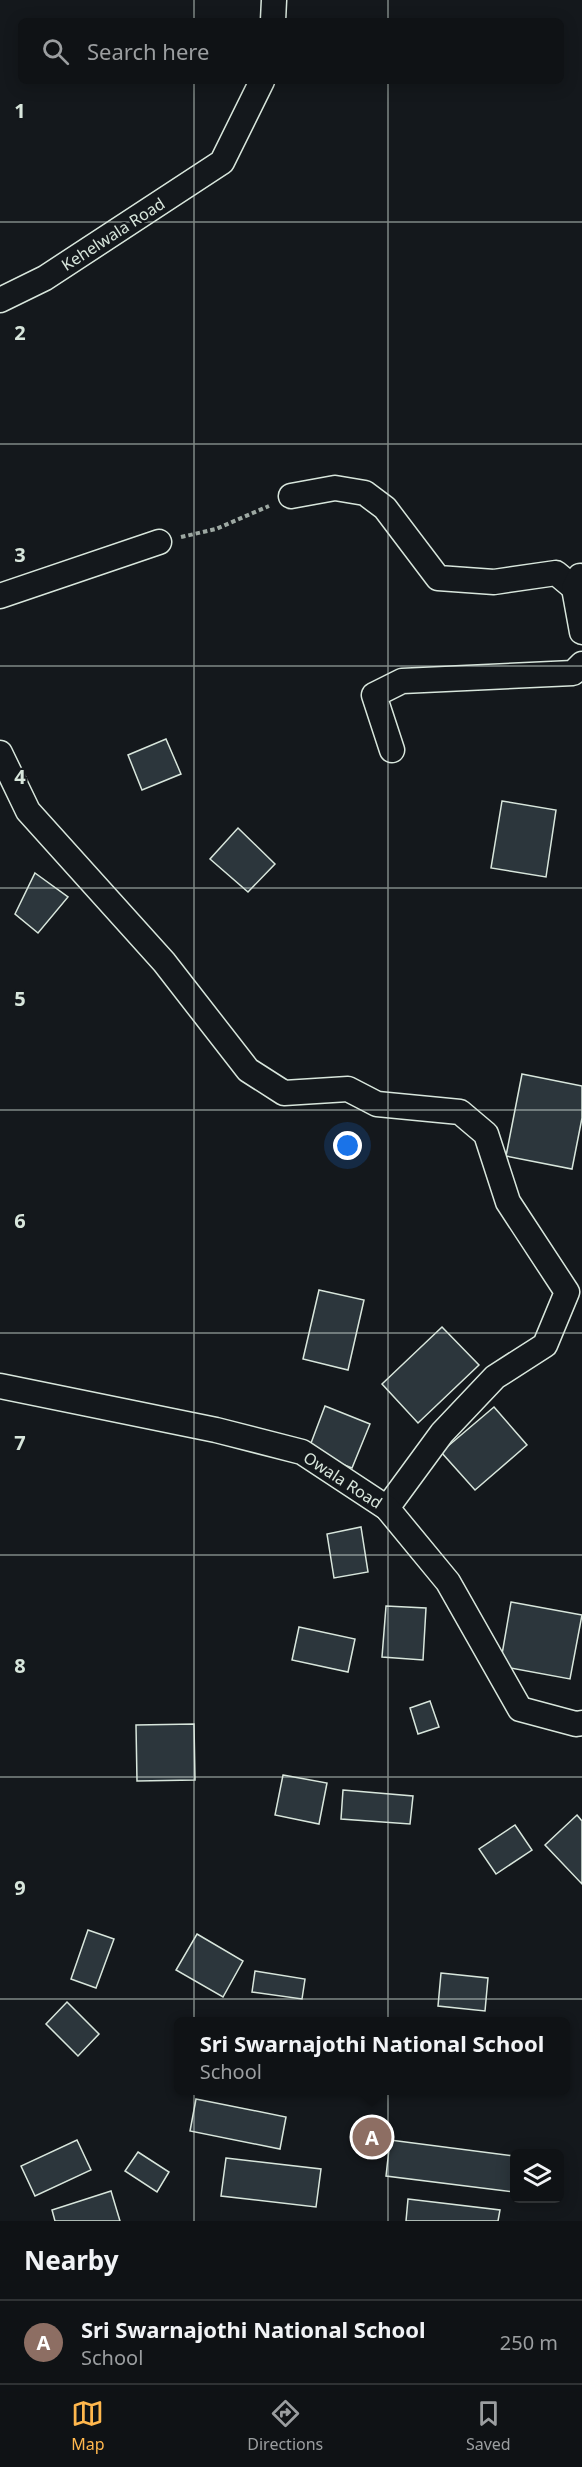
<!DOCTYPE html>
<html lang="en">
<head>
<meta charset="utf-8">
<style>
  body { margin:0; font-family:"Noto Sans",sans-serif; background:#1d2022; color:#f1f3f6 }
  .controls { position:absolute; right:18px; bottom:18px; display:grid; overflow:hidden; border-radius:9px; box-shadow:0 3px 15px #0003 }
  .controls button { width:54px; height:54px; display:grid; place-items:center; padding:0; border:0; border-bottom:2px solid #2f3234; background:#0f1215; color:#f1f3f6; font:30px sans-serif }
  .you { position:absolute; left:348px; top:1146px; width:21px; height:21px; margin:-15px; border:4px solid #fff; border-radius:50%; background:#1a73e8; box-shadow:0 0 0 9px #1a73e833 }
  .badge { display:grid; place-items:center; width:39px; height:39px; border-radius:50%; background:#ffb74d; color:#fff; font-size:20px; font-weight:700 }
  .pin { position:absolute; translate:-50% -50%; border:3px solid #fff; box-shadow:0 2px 6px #0006 }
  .popup { position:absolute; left:174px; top:2017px; width:396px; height:78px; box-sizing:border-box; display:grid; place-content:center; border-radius:9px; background:#0f1215; filter:drop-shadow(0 2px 4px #0005); font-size:20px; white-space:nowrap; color:#9b9ea0 }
  .popup b { font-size:22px; color:#f1f3f6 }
  .popup::after { content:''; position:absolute; left:50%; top:100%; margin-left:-12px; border:12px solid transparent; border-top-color:#0f1215 }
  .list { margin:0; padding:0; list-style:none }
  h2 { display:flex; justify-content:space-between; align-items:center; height:78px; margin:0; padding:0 24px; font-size:26px }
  h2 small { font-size:20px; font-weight:400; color:#9b9ea0 }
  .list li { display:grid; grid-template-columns:39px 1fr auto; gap:18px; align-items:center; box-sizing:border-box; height:84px; padding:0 24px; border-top:2px solid #2f3234 }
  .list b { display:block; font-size:22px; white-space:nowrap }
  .list p { margin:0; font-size:20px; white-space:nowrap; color:#9b9ea0 }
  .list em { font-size:20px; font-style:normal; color:#9b9ea0 }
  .icon { flex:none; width:33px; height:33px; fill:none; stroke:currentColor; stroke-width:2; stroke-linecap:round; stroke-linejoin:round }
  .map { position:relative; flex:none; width:582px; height:2221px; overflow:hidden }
  .search { position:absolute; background:#0f1215; box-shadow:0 3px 15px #0003; left:18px; right:18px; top:18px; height:66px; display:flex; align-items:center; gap:15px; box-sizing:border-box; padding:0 21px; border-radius:9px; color:#9b9ea0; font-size:22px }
  .sheet { height:162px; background:#0f1215 }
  nav { display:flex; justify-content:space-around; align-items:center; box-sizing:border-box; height:84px; border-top:2px solid #2f3234; background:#0f1215; font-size:16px; color:#9b9ea0 }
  nav a { display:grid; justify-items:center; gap:3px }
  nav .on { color:#ffb74d }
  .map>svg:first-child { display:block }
  .building { fill:#2c363c; stroke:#d8e6dc; stroke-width:1.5 }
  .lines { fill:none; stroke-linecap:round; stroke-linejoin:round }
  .street-casing { stroke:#d8e6dc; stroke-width:27 }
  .path { stroke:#9da8a2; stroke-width:4; stroke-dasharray:4.5 3; stroke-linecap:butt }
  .street { stroke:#14181c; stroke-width:24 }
  .grid { fill:none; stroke:#d8e6dc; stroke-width:1.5; stroke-opacity:0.55 }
  .labels { text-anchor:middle; stroke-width:4.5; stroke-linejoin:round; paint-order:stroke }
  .street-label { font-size:16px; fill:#d8e6dc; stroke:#14181c }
  .grid-label { font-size:20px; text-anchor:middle; font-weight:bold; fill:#d8e6dc; stroke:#14181c; stroke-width:4.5; stroke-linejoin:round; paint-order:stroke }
</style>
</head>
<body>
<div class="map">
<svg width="582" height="2221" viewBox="0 0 582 2221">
  <rect width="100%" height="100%" fill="#14181c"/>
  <g class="building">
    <polygon points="166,739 181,774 142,790 128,755"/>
    <polygon points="502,801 556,810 546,877 491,868"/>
    <polygon points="238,828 275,864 248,892 210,859"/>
    <polygon points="35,873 68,897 38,933 15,914"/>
    <polygon points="522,1074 582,1086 582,1118 572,1169 506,1156"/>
    <polygon points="319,1290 364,1300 348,1370 303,1359"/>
    <polygon points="442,1327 479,1365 418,1423 382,1384"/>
    <polygon points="325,1406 370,1424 352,1468 308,1451"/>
    <polygon points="494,1407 527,1445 475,1490 441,1452"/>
    <polygon points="361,1527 368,1572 334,1578 327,1534"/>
    <polygon points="511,1602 582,1615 570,1679 500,1666"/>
    <polygon points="386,1606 426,1608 423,1660 382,1657"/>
    <polygon points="299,1627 355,1639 348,1672 292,1660"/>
    <polygon points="430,1701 439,1727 418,1734 410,1708"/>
    <polygon points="194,1724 195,1780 137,1781 136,1725"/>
    <polygon points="283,1775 327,1783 319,1824 275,1815"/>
    <polygon points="343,1790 413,1796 410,1824 341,1819"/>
    <polygon points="577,1815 582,1821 582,1884 545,1845"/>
    <polygon points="515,1825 532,1850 496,1874 479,1849"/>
    <polygon points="88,1930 114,1939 96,1988 71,1979"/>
    <polygon points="197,1934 243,1961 223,1997 176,1970"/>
    <polygon points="255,1971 305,1979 302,1999 252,1992"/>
    <polygon points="441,1973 488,1978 485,2011 438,2006"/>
    <polygon points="67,2002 99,2034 78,2056 46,2024"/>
    <polygon points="196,2099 286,2117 280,2149 190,2131"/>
    <polygon points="77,2140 91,2170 35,2196 21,2166"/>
    <polygon points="390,2140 514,2156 514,2192 386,2176"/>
    <polygon points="138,2152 169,2172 157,2192 125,2171"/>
    <polygon points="226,2158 321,2169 316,2207 221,2196"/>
    <polygon points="111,2191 120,2221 55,2221 52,2210"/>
    <polygon points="408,2199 500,2210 498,2221 406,2221"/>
  </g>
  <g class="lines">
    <g class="street-casing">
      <g id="street">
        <polyline points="273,21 274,0"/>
        <polyline points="0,300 45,278 222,162 262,81"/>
        <polyline points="291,496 335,488 365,493 385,508 438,578 494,582 556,573 574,588"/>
        <polyline points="580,576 574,588 582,632"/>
        <polyline points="0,596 159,542"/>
        <polyline points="392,750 374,695 402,681 573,673 582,664"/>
        <polyline points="0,753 28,811 164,962 248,1070 284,1093 348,1089 377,1104 460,1112 486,1134 508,1202 567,1292 545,1345 495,1377 442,1433 387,1508"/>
        <polyline points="0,1386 216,1430 302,1452 387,1508 448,1582 520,1709 576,1724 582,1723"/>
      </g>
    </g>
    <polyline class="path" points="181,537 216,529 269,506"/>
    <use href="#street" class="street"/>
  </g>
  <path class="grid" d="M194,0V21M388,0V21M194,81V2221M388,81V2221M0,222H582M0,444H582M0,666H582M0,888H582M0,1110H582M0,1333H582M0,1555H582M0,1777H582M0,1999H582"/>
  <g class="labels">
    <g class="street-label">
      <text transform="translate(113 234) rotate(-33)" y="6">Kehelwala Road</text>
      <text transform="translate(343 1480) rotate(33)" y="6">Owala Road</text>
    </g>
  </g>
  <g class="grid-label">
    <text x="20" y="118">1</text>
    <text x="20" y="340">2</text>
    <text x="20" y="562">3</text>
    <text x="20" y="784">4</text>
    <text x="20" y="1006">5</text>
    <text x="20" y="1228">6</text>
    <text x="20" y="1450">7</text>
    <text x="20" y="1673">8</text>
    <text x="20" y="1895">9</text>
  </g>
</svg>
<div class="controls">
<button><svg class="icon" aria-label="layers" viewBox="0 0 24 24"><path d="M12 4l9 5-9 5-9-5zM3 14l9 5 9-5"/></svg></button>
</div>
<div class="you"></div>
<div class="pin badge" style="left:372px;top:2137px;background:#8d6e63">A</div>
<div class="popup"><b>Sri Swarnajothi National School</b>School</div>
<div class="search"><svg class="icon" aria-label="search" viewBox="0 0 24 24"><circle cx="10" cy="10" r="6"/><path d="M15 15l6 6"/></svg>Search here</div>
</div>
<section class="sheet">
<h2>Nearby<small></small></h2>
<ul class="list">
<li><span class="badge" style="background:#8d6e63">A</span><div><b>Sri Swarnajothi National School</b><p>School</p></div><em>250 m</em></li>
</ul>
</section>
<nav>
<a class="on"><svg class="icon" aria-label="map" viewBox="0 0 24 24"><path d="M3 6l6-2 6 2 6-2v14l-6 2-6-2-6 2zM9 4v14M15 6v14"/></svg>Map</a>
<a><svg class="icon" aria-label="directions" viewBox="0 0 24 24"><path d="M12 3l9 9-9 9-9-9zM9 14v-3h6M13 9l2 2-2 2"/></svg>Directions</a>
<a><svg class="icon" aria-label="saved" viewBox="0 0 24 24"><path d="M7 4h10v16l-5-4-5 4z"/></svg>Saved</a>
</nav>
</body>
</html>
